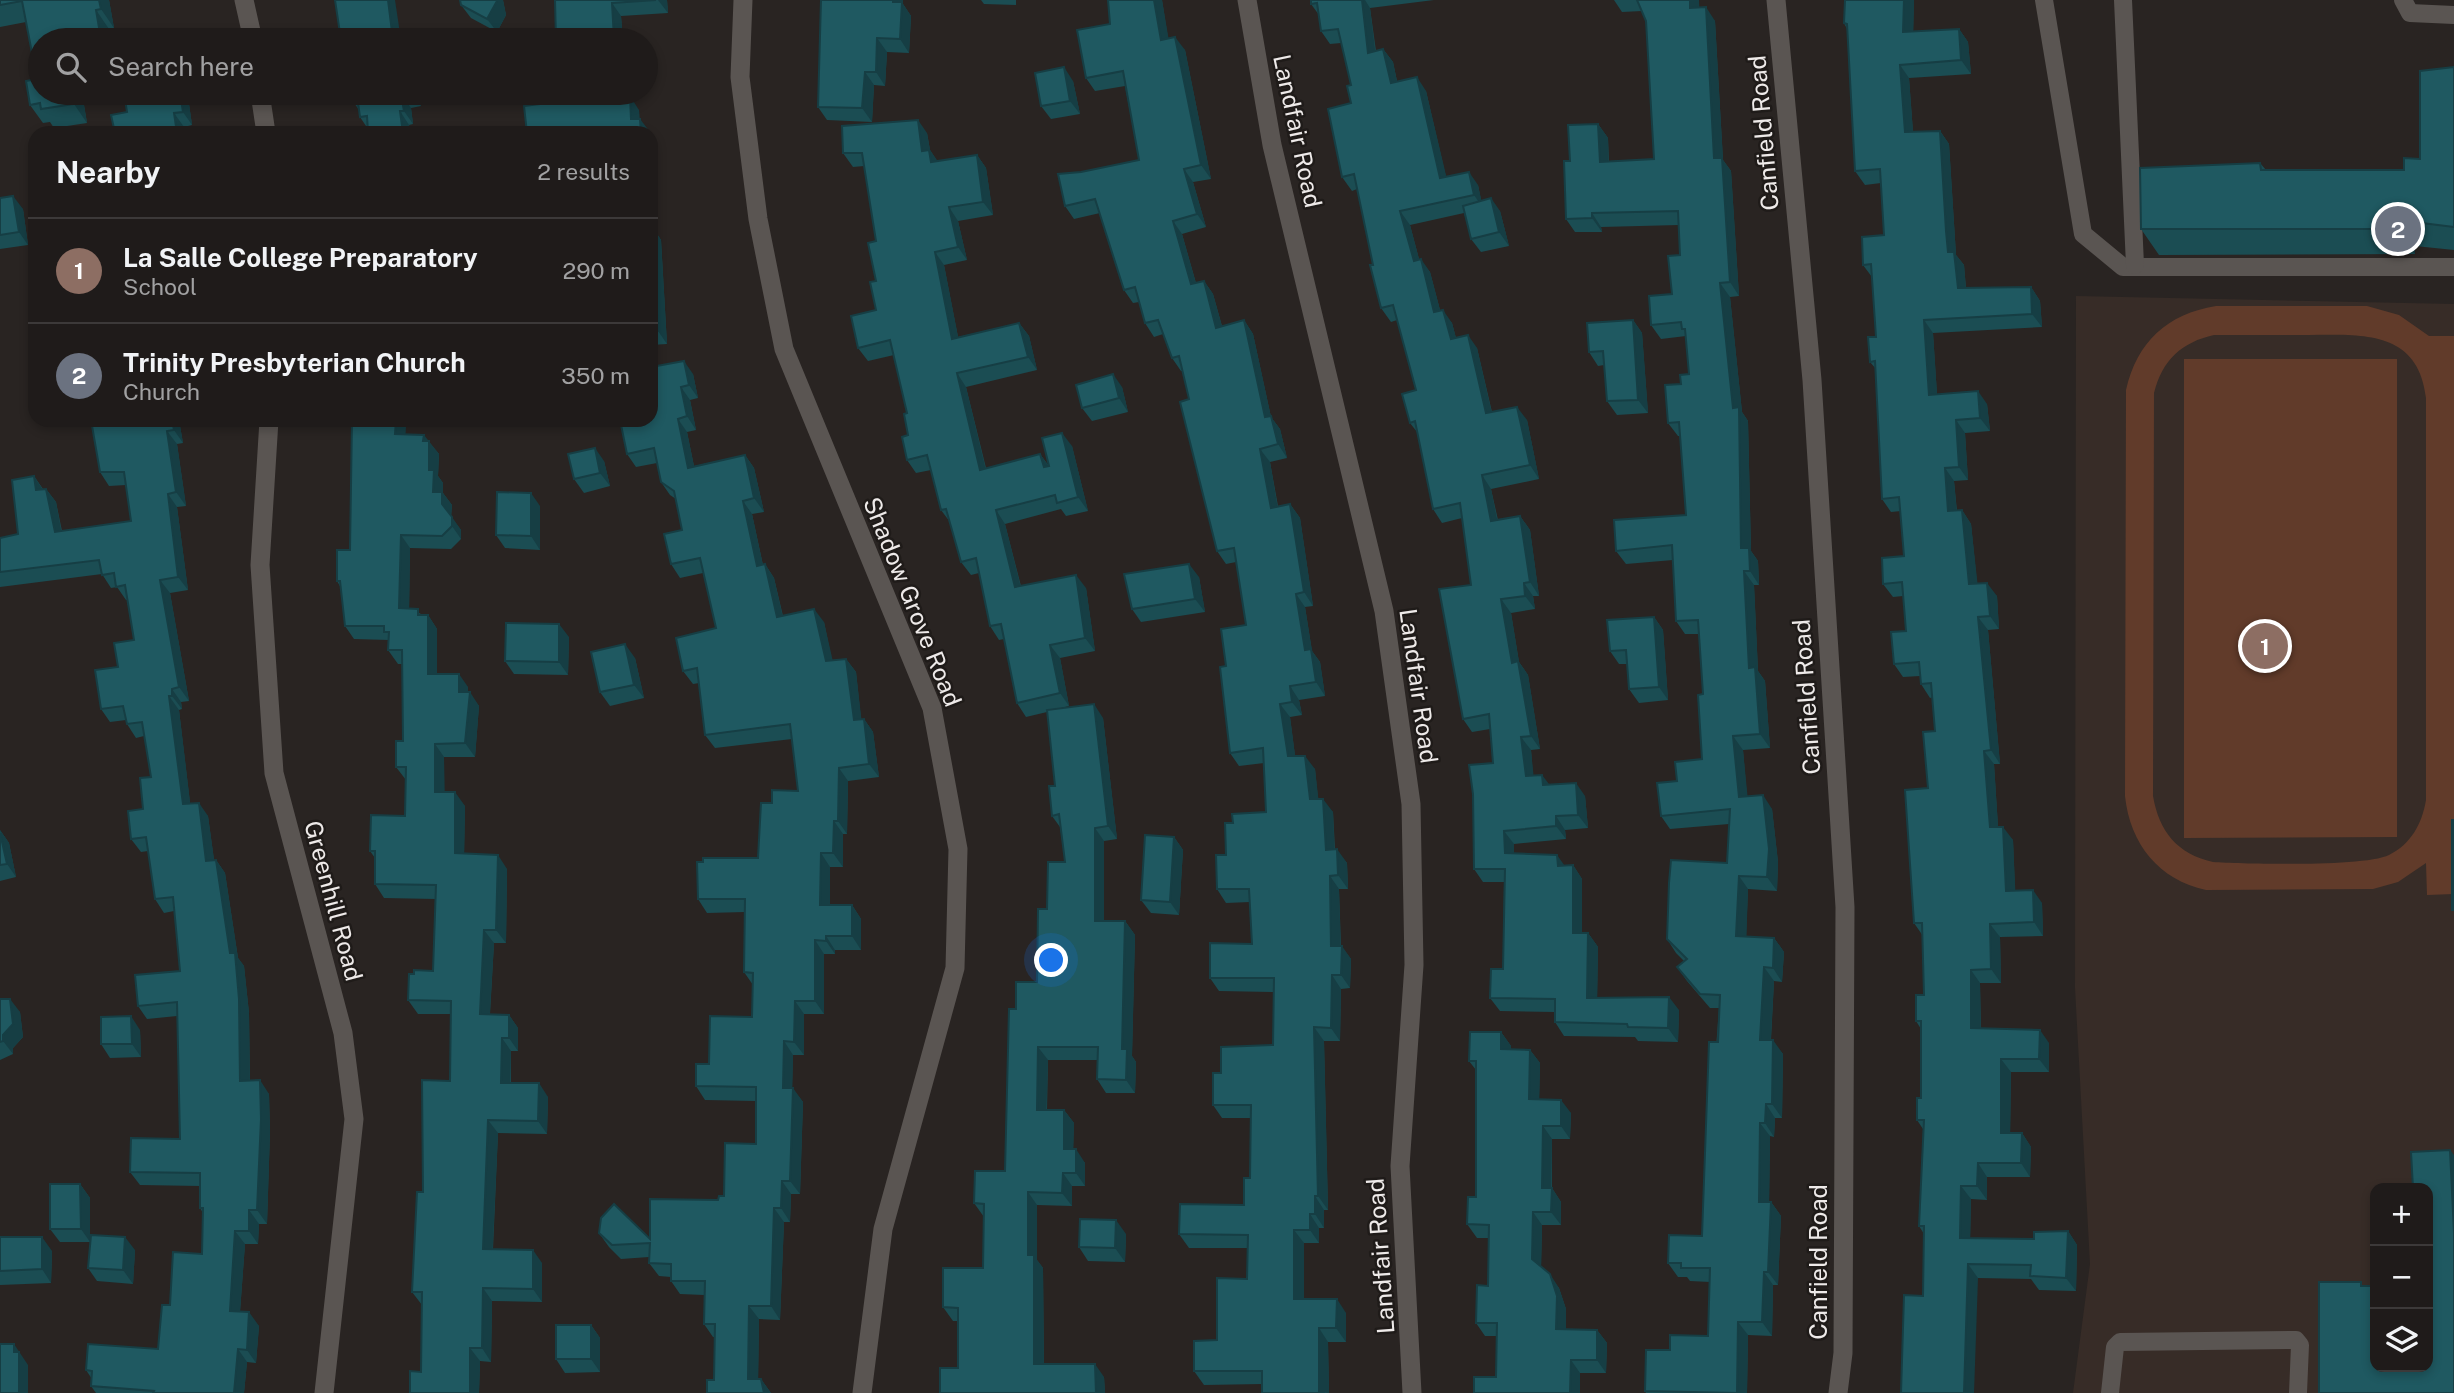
<!DOCTYPE html>
<html lang="en">
<head>
<meta charset="utf-8">
<style>
  body { margin:0; font-family:"Public Sans",sans-serif; background:#272423; color:#f1f3f6 }
  .controls { position:absolute; right:21px; bottom:21px; display:grid; overflow:hidden; border-radius:14px; box-shadow:0 4px 10px #0003 }
  .controls button { width:63px; height:63px; display:grid; place-items:center; padding:0; border:0; border-bottom:2px solid #3c3939; background:#1f1b1a; color:#f1f3f6; font:35px sans-serif }
  .you { position:absolute; left:1052px; top:961px; width:24px; height:24px; margin:-18px; border:5px solid #fff; border-radius:50%; background:#1a73e8; box-shadow:0 0 0 10px #1a73e833 }
  .badge { display:grid; place-items:center; width:46px; height:46px; border-radius:50%; background:#53cbdb; color:#fff; font-size:23px; font-weight:700 }
  .pin { position:absolute; translate:-50% -50%; border:4px solid #fff; box-shadow:0 2px 7px #0006 }
  .list { margin:0; padding:0; list-style:none }
  h2 { display:flex; justify-content:space-between; align-items:center; height:91px; margin:0; padding:0 28px; font-size:30px }
  h2 small { font-size:23px; font-weight:400; color:#a1a1a2 }
  .list li { display:grid; grid-template-columns:46px 1fr auto; gap:21px; align-items:center; box-sizing:border-box; height:105px; padding:0 28px; border-top:2px solid #3c3939 }
  .list b { display:block; font-size:26px; white-space:nowrap }
  .list p { margin:0; font-size:23px; white-space:nowrap; color:#a1a1a2 }
  .list em { font-size:23px; font-style:normal; color:#a1a1a2 }
  .icon { flex:none; width:38px; height:38px; fill:none; stroke:currentColor; stroke-width:2; stroke-linecap:round; stroke-linejoin:round }
  .map { position:relative; flex:none; width:2454px; height:1393px; overflow:hidden }
  .search { position:absolute; background:#1f1b1a; box-shadow:0 4px 10px #0003; left:28px; top:28px; width:630px; height:77px; display:flex; align-items:center; gap:18px; box-sizing:border-box; padding:0 24px; border-radius:38px; color:#a1a1a2; font-size:26px }
  .panel { position:absolute; background:#1f1b1a; box-shadow:0 4px 10px #0003; left:28px; top:126px; width:630px; height:301px; border-radius:21px }
  .map>svg:first-child { display:block }
  .built { fill:#372c27; fill-rule:evenodd }
  .green { fill:#613b2a; fill-rule:evenodd }
  .lines { fill:none; stroke-linecap:round; stroke-linejoin:round }
  .service { stroke:#5a5552; stroke-width:18 }
  .minor { stroke:#5a5552; stroke-width:19 }
  .wall { fill:#1b4d53 }
  .shaded-wall { fill:#163e44 }
  .building { fill:#1f5961; stroke:#163e44; stroke-width:2 }
  .labels { text-anchor:middle; stroke-width:5; stroke-linejoin:round; paint-order:stroke }
  .street-label { font-size:24px; fill:#eeeae9; stroke:#1f1b19 }
</style>
</head>
<body>
<div class="map">
<svg width="2454" height="1393" viewBox="0 0 2454 1393">
  <rect width="100%" height="100%" fill="#292422"/>
  <path class="built" d="M2076,296L2454,304V1393H2073L2090,1264L2075,988ZM2375,1188H2428V1367H2375Z"/>
  <g class="green">
    <path d="M2216,306H2367L2399,315L2429,336H2454V894L2427,895L2426,863L2398,882L2373,889L2206,890C2159,880 2130,844 2125,796L2126,390C2137,342 2167,314 2216,306ZM2214,335C2246,335 2277,335 2308,335C2360,335 2418,329 2426,398V800C2422,824 2411,844 2389,855C2365,867 2245,864 2213,862C2177,854 2159,831 2153,796L2154,393C2162,360 2182,342 2214,335Z"/>
    <polygon points="2184,359 2397,359 2397,837 2184,838"/>
  </g>
  <g class="lines">
    <g class="service">
      <polyline points="2044,0 2083,234 2123,267 2454,267"/>
      <polyline points="2123,0 2135,265"/>
      <polyline points="2403,0 2410,13 2454,15"/>
      <polyline points="2110,1393 2115,1347 2120,1342 2296,1340 2300,1345 2298,1393"/>
    </g>
    <g class="minor">
      <polyline points="244,0 253,40"/>
      <polyline points="743,0 740,77 758,219 784,349 932,708 958,849 955,968 883,1229 862,1393"/>
      <polyline points="1247,0 1272,145 1384,611 1411,804 1414,965 1400,1166 1412,1393"/>
      <polyline points="1776,0 1812,380 1845,907 1843,1353 1838,1393"/>
      <polyline points="260,93 266,133"/>
      <polyline points="269,420 260,565 274,773 343,1033 354,1119 324,1393"/>
    </g>
  </g>
  <g class="wall">
    <polygon points="0,0 109,0 114,28 109,29 111,40 40,40 40,93 82,93 87,123 54,128 50,122 43,123 30,105 37,79 26,22 0,27"/>
    <polygon points="460,0 503,0 506,15 497,32 471,18 461,5"/>
    <polygon points="555,0 667,0 668,13 621,16 623,40 556,40"/>
    <polygon points="981,0 1016,0 1016,5 984,4"/>
    <polygon points="1108,0 1166,0 1162,0 1168,38 1185,50 1211,179 1193,182 1206,227 1182,234 1196,283 1204,281 1213,294 1222,326 1244,320 1253,334 1271,417 1280,429 1287,458 1270,462 1278,506 1290,504 1300,518 1313,606 1305,607 1312,651 1320,662 1325,696 1299,700 1302,715 1290,717 1295,756 1315,769 1318,799 1333,812 1335,849 1347,863 1348,889 1339,889 1341,946 1351,959 1350,988 1341,989 1340,1041 1324,1041 1328,1210 1324,1210 1324,1228 1319,1228 1319,1243 1304,1243 1304,1299 1346,1313 1346,1342 1328,1342 1329,1393 1262,1393 1262,1384 1204,1385 1194,1371 1217,1340 1247,1279 1247,1248 1189,1248 1179,1234 1244,1205 1250,1178 1251,1118 1222,1118 1213,1105 1221,1073 1273,1045 1274,992 1219,991 1210,978 1252,944 1250,902 1226,903 1217,889 1226,855 1233,823 1266,812 1264,763 1239,766 1230,753 1226,666 1246,625 1236,562 1226,564 1217,551 1189,399 1183,371 1181,371 1172,358 1163,334 1154,337 1145,323 1139,302 1133,303 1124,290 1100,213 1074,219 1065,206 1081,172 1139,160 1125,86 1095,91 1086,78 1110,24"/>
    <polygon points="1311,0 1434,0 1370,8 1376,51 1383,49 1393,62 1397,81 1426,91 1446,177 1478,185 1481,200 1500,211 1509,246 1481,252 1471,239 1464,213 1410,225 1419,259 1430,272 1440,310 1452,323 1456,338 1477,348 1492,412 1527,420 1539,479 1491,489 1498,520 1520,516 1530,530 1539,596 1533,596 1535,609 1511,613 1519,662 1528,675 1540,749 1531,750 1533,776 1549,785 1585,796 1588,828 1565,830 1566,839 1514,844 1514,853 1564,865 1573,865 1582,879 1582,933 1588,933 1598,947 1597,998 1679,1010 1678,1042 1638,1041 1635,1037 1564,1036 1555,1022 1555,1012 1500,1011 1490,998 1503,969 1504,882 1483,882 1474,869 1493,763 1490,729 1472,732 1463,719 1471,585 1462,518 1442,523 1433,509 1417,432 1410,423 1416,390 1397,320 1391,322 1381,308 1373,265 1357,189 1352,191 1342,177 1351,103 1351,85 1341,43 1330,44 1321,31 1319,15 1311,4"/>
    <polygon points="1614,0 1699,0 1699,8 1715,21 1723,160 1731,171 1739,296 1730,297 1742,412 1748,421 1751,551 1758,561 1759,585 1754,585 1758,671 1765,681 1770,748 1743,750 1747,797 1772,809 1778,862 1777,891 1748,889 1746,937 1774,938 1784,952 1782,982 1774,981 1771,1040 1783,1054 1782,1118 1775,1118 1774,1137 1770,1136 1769,1202 1771,1202 1781,1216 1778,1285 1773,1285 1772,1336 1748,1335 1747,1393 1646,1393 1645,1391 1670,1350 1708,1336 1710,1282 1690,1281 1687,1277 1678,1277 1668,1263 1702,1236 1719,1008 1710,1008 1687,981 1677,967 1684,961 1676,953 1667,939 1727,863 1729,824 1670,829 1661,816 1677,781 1702,759 1703,694 1699,634 1685,634 1676,621 1673,560 1626,564 1616,551 1686,515 1680,436 1678,436 1668,423 1681,384 1689,374 1686,336 1661,339 1651,325 1672,294 1680,255 1679,225 1601,227 1602,232 1575,232 1566,219 1570,161 1598,124 1608,138 1609,161 1654,159 1646,21 1642,11 1622,12"/>
    <polygon points="1845,0 1914,0 1913,32 1959,29 1968,42 1971,74 1909,78 1913,132 1940,131 1949,144 1956,255 1964,265 1966,288 2031,287 2040,301 2042,327 1933,333 1937,395 1987,404 1990,431 1965,433 1968,480 1954,481 1957,511 1962,510 1971,524 1977,583 1997,596 1999,629 1988,630 2000,764 1994,764 1998,827 2013,840 2015,891 2042,903 2043,936 2000,937 2001,983 1980,983 1981,1029 2049,1043 2049,1072 2011,1072 2010,1133 2022,1133 2031,1147 2030,1177 1987,1177 1987,1200 1971,1199 1970,1238 2034,1239 2068,1231 2077,1245 2076,1291 2039,1290 2031,1279 1978,1278 1923,1296 1924,1234 1919,1226 1923,1129 1917,1120 1921,1098 1921,1029 1916,1021 1924,995 1923,936 1914,923 1928,788 1935,731 1933,697 1930,698 1921,684 1920,676 1903,677 1894,664 1906,631 1903,596 1893,597 1883,584 1904,556 1901,511 1891,512 1882,499 1876,369 1870,362 1876,337 1872,277 1863,265 1884,235 1881,183 1865,185 1855,171 1847,29 1844,23"/>
    <polygon points="903,4 911,16 909,53 887,52 885,86 874,85 872,122 827,120 818,107"/>
    <polygon points="2454,67 2454,250 2415,246 2415,254 2159,255 2141,229 2260,163 2266,170 2404,170 2420,159"/>
    <polygon points="1073,81 1080,114 1051,119 1041,106"/>
    <polygon points="124,93 185,93 188,97 192,125 184,127 127,112"/>
    <polygon points="349,93 419,93 421,106 411,108 413,124 409,125 411,133 368,133 368,129 360,117 359,110 350,97"/>
    <polygon points="927,133 930,150 937,161 977,155 986,168 993,215 958,221 967,260 944,265 958,337 1019,323 1029,336 1037,370 966,387 986,468 1040,454 1049,466 1072,446 1088,511 1066,516 1061,509 1005,524 1021,586 1086,588 1095,651 1060,658 1069,706 1057,709 1103,718 1117,839 1104,841 1104,921 1125,921 1135,935 1132,1056 1136,1062 1135,1093 1106,1093 1097,1079 1097,1060 1048,1060 1047,1110 1064,1110 1074,1123 1073,1149 1085,1163 1085,1186 1072,1186 1072,1206 1037,1205 1037,1260 1043,1268 1044,1364 1104,1377 1105,1393 940,1393 958,1368 958,1321 953,1321 943,1307 983,1268 984,1217 974,1203 1005,1171 1016,1009 1037,982 1047,909 1065,862 1060,827 1052,816 1055,786 1047,712 1026,717 1017,703 1004,639 999,640 990,626 979,573 971,575 961,562 950,522 941,510 931,470 916,473 907,460 908,435 907,413 894,355 868,361 858,348 876,310 876,241 864,166 853,167 843,153"/>
    <polygon points="651,150 657,234 661,240 667,344 651,345"/>
    <polygon points="0,198 23,209 28,245 0,249"/>
    <polygon points="1633,320 1642,333 1648,413 1617,415 1607,401 1604,365 1598,366 1589,352"/>
    <polygon points="651,367 693,374 698,398 690,400 696,430 687,432 694,466 745,455 754,468 764,512 752,514 763,565 765,564 774,578 783,616 824,622 832,661 846,659 856,672 861,719 864,719 873,732 879,777 848,781 847,834 843,834 843,867 830,867 830,905 852,905 861,919 861,950 835,950 835,954 824,954 824,1014 804,1014 804,1055 793,1055 792,1088 803,1102 800,1194 791,1194 790,1222 784,1222 780,1320 759,1319 758,1379 761,1379 771,1393 707,1393 714,1380 715,1337 713,1337 704,1324 704,1295 680,1294 671,1281 671,1277 659,1276 649,1263 649,1257 621,1259 609,1247 599,1233 650,1239 718,1200 724,1196 756,1144 756,1101 705,1100 696,1086 709,1064 752,1017 753,985 744,972 745,912 707,913 698,899 758,858 772,803 798,791 792,739 715,748 705,735 699,683 693,684 683,671 716,628 703,573 680,578 671,564 682,530 676,499 670,495 661,482 657,463 636,467 627,454"/>
    <polygon points="1122,387 1128,412 1092,421 1082,408"/>
    <polygon points="91,420 179,420 183,443 177,444 186,506 177,507 188,590 170,593 189,701 181,702 182,709 179,710 190,803 208,816 214,860 216,860 225,873 238,958 244,966 249,1013 250,1081 269,1094 270,1132 267,1224 259,1224 258,1244 245,1244 240,1312 259,1326 256,1363 247,1362 244,1393 96,1393 91,1386 92,1379 86,1370 158,1349 170,1305 202,1254 203,1213 200,1208 200,1186 140,1185 130,1172 180,1139 177,1016 147,1019 138,1006 180,971 174,911 164,913 155,899 148,851 141,852 131,839 143,809 151,777 144,736 136,738 127,724 126,720 110,722 101,709 118,667 134,640 127,600 126,600 117,587 111,588 102,574 0,587 0,538 18,534 34,476 43,489 46,489 56,502 62,531 131,521 126,485 109,486 100,472"/>
    <polygon points="352,420 406,420 405,434 428,441 439,454 438,476 443,483 443,493 452,505 451,517 461,530 461,539 451,549 410,548 409,608 423,615 428,615 437,629 437,674 468,687 468,692 479,706 475,757 444,757 444,792 465,806 464,853 507,869 506,943 494,943 490,1014 509,1015 518,1028 518,1051 511,1051 511,1083 548,1097 547,1134 498,1133 493,1249 542,1263 542,1302 492,1301 491,1362 480,1361 479,1393 410,1393 421,1372 422,1305 412,1292 423,1192 450,1081 451,1014 418,1014 408,1000 414,974 433,971 436,899 384,898 375,884 375,858 370,851 405,816 406,780 396,767 403,741 402,664 398,664 388,650 389,640 354,639 345,626 341,588 337,581 350,550"/>
    <polygon points="604,461 610,486 584,493 574,479"/>
    <polygon points="540,506 540,550 505,548 496,535"/>
    <polygon points="1199,577 1205,612 1141,622 1132,609"/>
    <polygon points="1654,617 1663,630 1668,700 1639,703 1629,689 1627,664 1619,664 1610,651"/>
    <polygon points="569,637 568,675 514,674 505,661"/>
    <polygon points="635,658 644,698 610,706 600,692"/>
    <polygon points="0,830 9,843 16,877 0,881"/>
    <polygon points="1174,837 1183,850 1179,915 1151,913 1141,900"/>
    <polygon points="0,999 20,1012 23,1037 13,1048 13,1054 0,1060"/>
    <polygon points="140,1030 141,1057 110,1058 101,1044"/>
    <polygon points="1501,1032 1511,1046 1511,1049 1530,1050 1540,1063 1539,1099 1571,1113 1570,1139 1552,1139 1552,1188 1561,1202 1561,1225 1542,1225 1541,1267 1559,1288 1566,1309 1566,1329 1597,1330 1607,1343 1606,1373 1580,1373 1496,1377 1496,1336 1485,1336 1476,1323 1488,1286 1488,1238 1477,1238 1467,1224 1476,1197 1476,1070 1469,1061"/>
    <polygon points="80,1184 90,1198 90,1242 60,1242 50,1229"/>
    <polygon points="1126,1234 1125,1262 1088,1261 1079,1247"/>
    <polygon points="0,1237 52,1251 51,1283 0,1285"/>
    <polygon points="135,1250 133,1284 97,1281 88,1268"/>
    <polygon points="591,1325 600,1338 600,1372 565,1373 556,1359"/>
  </g>
  <g class="shaded-wall">
    <polygon points="99,0 109,0 114,28 101,9"/>
    <polygon points="388,0 395,0 401,40 393,40"/>
    <polygon points="497,0 503,0 506,15 497,32 487,19"/>
    <polygon points="658,0 667,0 668,13"/>
    <polygon points="893,0 903,0 903,4 911,16 909,53 900,39"/>
    <polygon points="1154,0 1162,0 1171,53 1161,40"/>
    <polygon points="1362,0 1365,0 1370,8 1377,66 1368,53"/>
    <polygon points="1690,0 1699,0 1700,22 1690,8"/>
    <polygon points="1904,0 1914,0 1913,46 1903,32"/>
    <polygon points="612,3 621,16 623,40 616,40 614,38"/>
    <polygon points="1706,7 1715,21 1723,160 1731,171 1739,296 1730,282 1714,158"/>
    <polygon points="96,10 109,29 111,40 103,40 101,39"/>
    <polygon points="1959,29 1968,42 1971,74 1961,60"/>
    <polygon points="1175,37 1185,50 1211,179 1201,165"/>
    <polygon points="877,38 887,52 885,86 876,72"/>
    <polygon points="1383,49 1393,62 1400,96 1391,83"/>
    <polygon points="1900,65 1909,78 1914,146 1905,132"/>
    <polygon points="1064,67 1073,81 1080,114 1070,101"/>
    <polygon points="865,72 874,85 872,122 862,108"/>
    <polygon points="1417,77 1426,91 1450,192 1440,178"/>
    <polygon points="72,93 82,93 87,123 74,104"/>
    <polygon points="180,93 185,93 188,97 192,125 183,112"/>
    <polygon points="411,93 419,93 421,106"/>
    <polygon points="614,93 622,93 624,111 614,98"/>
    <polygon points="401,94 411,108 413,124 404,111"/>
    <polygon points="630,96 639,110 641,133 631,119"/>
    <polygon points="400,111 409,125 411,133 403,133"/>
    <polygon points="174,113 184,127 185,133 177,133"/>
    <polygon points="640,119 650,132 650,133 641,133"/>
    <polygon points="918,120 927,133 930,150 939,163 940,175 922,151"/>
    <polygon points="1598,124 1608,138 1609,175 1600,162"/>
    <polygon points="1940,131 1949,144 1956,255 1964,265 1967,302 1958,288 1948,252 1946,231"/>
    <polygon points="651,150 657,234 661,240 667,344 658,331 651,231"/>
    <polygon points="977,155 986,168 993,215 983,202"/>
    <polygon points="1184,169 1193,182 1206,227 1197,214"/>
    <polygon points="1469,172 1478,185 1483,208 1474,195"/>
    <polygon points="13,196 23,209 28,245 19,232"/>
    <polygon points="1491,198 1500,211 1509,246 1499,232"/>
    <polygon points="949,207 958,221 967,260 958,247"/>
    <polygon points="1400,211 1410,225 1423,274 1414,261"/>
    <polygon points="1592,213 1601,227 1602,232 1592,218"/>
    <polygon points="2397,220 2415,246 2415,254 2397,229"/>
    <polygon points="1173,221 1182,234 1200,298 1191,284"/>
    <polygon points="935,252 944,265 961,352 952,339"/>
    <polygon points="1421,259 1430,272 1444,325 1434,312"/>
    <polygon points="1204,281 1213,294 1226,341 1216,328"/>
    <polygon points="1720,283 1730,297 1742,412 1748,421 1751,551 1758,561 1759,585 1750,571 1741,548 1733,408"/>
    <polygon points="2031,287 2040,301 2042,327 2032,314"/>
    <polygon points="1443,310 1452,323 1460,353 1451,339"/>
    <polygon points="1244,320 1253,334 1271,417 1280,429 1287,458 1278,444 1265,417"/>
    <polygon points="1633,320 1642,333 1648,413 1638,400"/>
    <polygon points="1924,320 1933,333 1938,409 1929,395"/>
    <polygon points="1019,323 1029,336 1037,370 1028,357"/>
    <polygon points="1468,335 1477,348 1495,427 1486,413"/>
    <polygon points="684,361 693,374 698,398 689,385"/>
    <polygon points="957,373 966,387 989,483 980,470"/>
    <polygon points="1113,374 1122,387 1128,412 1119,398"/>
    <polygon points="681,387 690,400 696,430 687,416"/>
    <polygon points="1978,391 1987,404 1990,431 1980,418"/>
    <polygon points="1517,407 1527,420 1539,479 1530,465"/>
    <polygon points="678,419 687,432 697,481 688,468"/>
    <polygon points="172,420 179,420 183,443 174,430"/>
    <polygon points="396,420 406,420 405,448 395,434"/>
    <polygon points="1956,420 1965,433 1968,480 1959,467"/>
    <polygon points="167,431 177,444 186,506 176,492"/>
    <polygon points="1062,433 1072,446 1088,511 1078,497"/>
    <polygon points="424,435 439,454 438,476 443,483 443,493 452,505 451,517 433,492 423,441"/>
    <polygon points="595,448 604,461 610,486 600,473"/>
    <polygon points="1260,449 1270,462 1280,521 1271,508"/>
    <polygon points="1040,454 1050,468 1044,467"/>
    <polygon points="745,455 754,468 764,512 754,498"/>
    <polygon points="1945,468 1954,481 1958,525 1948,511"/>
    <polygon points="1482,475 1491,489 1500,534 1491,521"/>
    <polygon points="34,476 43,490 36,490"/>
    <polygon points="46,489 56,502 64,546 55,532"/>
    <polygon points="531,493 540,506 540,550 531,536"/>
    <polygon points="168,494 177,507 188,590 178,577"/>
    <polygon points="743,501 752,514 766,580 757,566"/>
    <polygon points="1290,504 1300,518 1313,606 1304,592"/>
    <polygon points="996,510 1005,524 1024,600 1015,587"/>
    <polygon points="1962,510 1971,524 1979,597 1969,584"/>
    <polygon points="1520,516 1530,530 1539,596 1530,582"/>
    <polygon points="452,517 461,530 461,539 452,526"/>
    <polygon points="401,535 410,548 409,622 399,608"/>
    <polygon points="765,564 774,578 786,631 777,617"/>
    <polygon points="1189,564 1199,577 1205,612 1195,599"/>
    <polygon points="1744,571 1754,585 1758,671 1765,681 1770,748 1760,734 1749,668"/>
    <polygon points="1076,575 1086,588 1095,651 1085,638"/>
    <polygon points="160,580 170,593 189,701 179,687"/>
    <polygon points="1524,583 1533,596 1535,609 1525,596"/>
    <polygon points="1987,583 1997,596 1999,629 1990,616"/>
    <polygon points="1296,594 1305,607 1312,651 1320,662 1325,696 1316,682 1305,650"/>
    <polygon points="1501,599 1511,613 1519,662 1528,675 1540,749 1531,736 1512,663"/>
    <polygon points="814,609 824,622 836,675 826,661"/>
    <polygon points="428,615 437,629 437,687 428,674"/>
    <polygon points="1654,617 1663,630 1668,700 1659,687"/>
    <polygon points="1978,617 1988,630 2000,764 1991,750"/>
    <polygon points="559,624 569,637 568,675 559,662"/>
    <polygon points="625,644 635,658 644,698 634,685"/>
    <polygon points="1050,645 1060,658 1069,706 1060,693"/>
    <polygon points="846,659 856,672 863,733 854,720"/>
    <polygon points="459,674 468,687 468,706 459,692"/>
    <polygon points="1290,686 1299,700 1302,715 1292,702"/>
    <polygon points="172,689 181,702 182,709 172,696"/>
    <polygon points="470,692 479,706 475,757 465,743"/>
    <polygon points="169,696 179,710 192,818 183,804"/>
    <polygon points="1094,704 1103,718 1117,839 1108,826"/>
    <polygon points="1280,704 1290,717 1297,770 1288,756"/>
    <polygon points="864,719 873,732 879,777 869,764"/>
    <polygon points="1733,736 1743,750 1749,811 1739,797"/>
    <polygon points="1521,737 1531,750 1535,790 1526,776"/>
    <polygon points="435,744 444,757 445,805 435,792"/>
    <polygon points="1984,751 1994,764 1999,841 1990,827"/>
    <polygon points="1305,756 1315,769 1320,813 1310,799"/>
    <polygon points="839,768 848,781 847,834 838,821"/>
    <polygon points="1542,775 1552,788 1543,785"/>
    <polygon points="1576,783 1585,796 1588,828 1578,815"/>
    <polygon points="455,792 465,806 464,866 455,853"/>
    <polygon points="1763,795 1772,809 1778,862 1777,891 1767,877"/>
    <polygon points="1323,799 1333,812 1335,863 1326,850"/>
    <polygon points="199,803 208,816 216,874 206,861"/>
    <polygon points="1556,816 1565,830 1566,839 1556,826"/>
    <polygon points="834,821 843,834 843,867 833,853"/>
    <polygon points="2003,827 2013,840 2016,905 2006,891"/>
    <polygon points="1095,828 1104,841 1104,934 1095,921"/>
    <polygon points="0,830 9,843 16,877 7,864"/>
    <polygon points="1504,831 1514,844 1514,866 1505,853"/>
    <polygon points="1174,837 1183,850 1179,915 1170,902"/>
    <polygon points="1337,849 1347,863 1348,889 1338,875"/>
    <polygon points="821,853 830,867 830,919 820,905"/>
    <polygon points="498,855 507,869 506,943 496,930"/>
    <polygon points="1557,855 1567,869 1558,866"/>
    <polygon points="216,860 225,873 238,958 244,966 249,1013 250,1094 240,1081 230,953"/>
    <polygon points="1573,865 1582,879 1582,947 1573,933"/>
    <polygon points="1330,876 1339,889 1341,959 1331,946"/>
    <polygon points="1739,876 1748,889 1746,950 1736,936"/>
    <polygon points="2033,890 2042,903 2043,936 2034,922"/>
    <polygon points="852,905 861,919 861,950 852,936"/>
    <polygon points="1125,921 1135,935 1132,1056 1136,1062 1135,1093 1126,1080 1122,1049"/>
    <polygon points="1990,924 2000,937 2001,983 1991,969"/>
    <polygon points="484,930 494,943 489,1028 480,1014"/>
    <polygon points="1588,933 1598,947 1597,1011 1587,998"/>
    <polygon points="826,936 835,950 835,954 826,941"/>
    <polygon points="1774,938 1784,952 1782,982 1773,968"/>
    <polygon points="815,940 824,954 824,1014 815,1001"/>
    <polygon points="1342,946 1351,959 1350,988 1341,975"/>
    <polygon points="1764,967 1774,981 1770,1054 1760,1040"/>
    <polygon points="1971,970 1980,983 1981,1042 1971,1028"/>
    <polygon points="1332,975 1341,989 1340,1041 1331,1028"/>
    <polygon points="1669,997 1679,1010 1678,1042 1668,1028"/>
    <polygon points="10,999 20,1012 23,1037 13,1048 13,1054 3,1041 3,1035"/>
    <polygon points="795,1001 804,1014 804,1055 794,1042"/>
    <polygon points="509,1015 518,1028 518,1051 509,1038"/>
    <polygon points="131,1016 140,1030 141,1057 132,1044"/>
    <polygon points="1314,1027 1324,1041 1328,1210 1318,1196"/>
    <polygon points="2040,1030 2049,1043 2049,1072 2039,1059"/>
    <polygon points="1501,1032 1511,1046 1510,1063 1501,1049"/>
    <polygon points="502,1038 511,1051 510,1096 501,1083"/>
    <polygon points="1773,1040 1783,1054 1782,1118 1772,1104"/>
    <polygon points="784,1041 793,1055 792,1101 783,1088"/>
    <polygon points="1038,1047 1048,1060 1046,1123 1037,1110"/>
    <polygon points="1530,1050 1540,1063 1539,1113 1529,1099"/>
    <polygon points="2001,1059 2011,1072 2010,1147 2001,1133"/>
    <polygon points="260,1080 269,1094 270,1132 267,1224 257,1210"/>
    <polygon points="539,1083 548,1097 547,1134 538,1121"/>
    <polygon points="793,1088 803,1102 800,1194 790,1181"/>
    <polygon points="1561,1100 1571,1113 1570,1139 1561,1126"/>
    <polygon points="1766,1104 1775,1118 1774,1137 1765,1123"/>
    <polygon points="1064,1110 1074,1123 1073,1162 1064,1149"/>
    <polygon points="488,1120 498,1133 492,1263 483,1249"/>
    <polygon points="1760,1123 1770,1136 1769,1216 1759,1202"/>
    <polygon points="1543,1126 1552,1139 1551,1202 1542,1188"/>
    <polygon points="2022,1133 2031,1147 2030,1177 2021,1163"/>
    <polygon points="1076,1149 1085,1163 1085,1186 1076,1173"/>
    <polygon points="2450,1150 2454,1155 2454,1233"/>
    <polygon points="1978,1163 1987,1177 1987,1200 1977,1186"/>
    <polygon points="1063,1173 1072,1186 1072,1206 1062,1193"/>
    <polygon points="782,1181 791,1194 790,1222 781,1208"/>
    <polygon points="80,1184 90,1198 90,1242 81,1229"/>
    <polygon points="1961,1186 1971,1199 1970,1251 1960,1238"/>
    <polygon points="1552,1188 1561,1202 1561,1225 1551,1212"/>
    <polygon points="1028,1192 1037,1205 1037,1260 1043,1268 1044,1378 1034,1364 1028,1255"/>
    <polygon points="1315,1196 1324,1210 1324,1228 1315,1214"/>
    <polygon points="1771,1202 1781,1216 1778,1285 1768,1272"/>
    <polygon points="774,1208 784,1222 780,1320 771,1306"/>
    <polygon points="249,1210 259,1224 258,1244 249,1231"/>
    <polygon points="1533,1212 1542,1225 1541,1272 1532,1259"/>
    <polygon points="1310,1214 1319,1228 1319,1243 1310,1230"/>
    <polygon points="1116,1220 1126,1234 1125,1262 1115,1248"/>
    <polygon points="1294,1230 1304,1243 1304,1313 1294,1299"/>
    <polygon points="235,1231 245,1244 239,1325 230,1311"/>
    <polygon points="2068,1231 2077,1245 2076,1291 2066,1278"/>
    <polygon points="42,1237 52,1251 51,1283 42,1269"/>
    <polygon points="125,1237 135,1250 133,1284 123,1270"/>
    <polygon points="533,1250 542,1263 542,1302 533,1289"/>
    <polygon points="1968,1264 1978,1278 1974,1393 1964,1393"/>
    <polygon points="1764,1272 1773,1285 1772,1336 1762,1322"/>
    <polygon points="1550,1274 1559,1288 1566,1309 1566,1343 1556,1329"/>
    <polygon points="483,1288 492,1301 491,1362 482,1348"/>
    <polygon points="1337,1299 1346,1313 1346,1342 1336,1328"/>
    <polygon points="749,1306 759,1319 758,1392 748,1379"/>
    <polygon points="249,1312 259,1326 256,1363 247,1350"/>
    <polygon points="1738,1322 1748,1335 1747,1393 1737,1393"/>
    <polygon points="591,1325 600,1338 600,1372 591,1359"/>
    <polygon points="1319,1328 1328,1342 1329,1393 1319,1392"/>
    <polygon points="1597,1330 1607,1343 1606,1373 1597,1360"/>
    <polygon points="14,1344 28,1365 28,1393 19,1393"/>
    <polygon points="470,1348 480,1361 479,1393 470,1393"/>
    <polygon points="238,1349 247,1362 244,1393 234,1393"/>
    <polygon points="1571,1360 1580,1373 1580,1393 1570,1393"/>
    <polygon points="1095,1364 1104,1377 1105,1393 1096,1393"/>
    <polygon points="761,1379 771,1393 764,1393"/>
  </g>
  <g class="building">
    <polygon points="0,0 99,0 101,9 96,10 101,39 93,40 40,40 40,93 72,93 74,104 41,109 40,103 30,105 26,81 37,79 22,1 0,5"/>
    <polygon points="335,0 388,0 393,40 341,40"/>
    <polygon points="460,0 497,0 497,1 487,19 461,5"/>
    <polygon points="555,0 656,0 612,3 614,38 610,39 610,40 556,40"/>
    <polygon points="821,0 893,0 893,2 902,2 900,39 877,38 876,72 865,72 862,108 818,107"/>
    <polygon points="1108,0 1154,0 1161,40 1175,37 1201,165 1184,169 1197,214 1173,221 1191,284 1204,281 1216,328 1244,320 1265,417 1271,416 1278,444 1260,449 1271,508 1290,504 1304,592 1296,594 1305,650 1311,649 1316,682 1290,686 1292,702 1280,704 1288,756 1305,756 1310,799 1323,799 1326,850 1337,849 1338,875 1330,876 1331,946 1342,946 1341,975 1332,975 1331,1028 1314,1027 1318,1196 1315,1196 1315,1214 1310,1214 1310,1230 1294,1230 1294,1299 1337,1299 1336,1328 1319,1328 1319,1392 1324,1392 1324,1393 1262,1393 1262,1371 1194,1371 1194,1341 1217,1340 1217,1278 1247,1279 1248,1235 1179,1234 1180,1204 1244,1205 1244,1178 1250,1178 1251,1105 1213,1105 1213,1073 1221,1073 1221,1047 1273,1045 1274,978 1210,978 1210,943 1252,944 1249,889 1217,889 1216,855 1226,855 1225,823 1233,823 1232,814 1266,812 1263,748 1230,753 1220,667 1226,666 1221,629 1246,625 1234,548 1217,551 1180,402 1189,399 1179,356 1172,358 1158,320 1145,323 1135,287 1124,290 1095,199 1065,206 1058,174 1081,172 1139,160 1123,71 1086,78 1077,30 1110,24"/>
    <polygon points="1311,0 1362,0 1368,53 1383,49 1391,83 1417,77 1440,178 1469,172 1474,195 1400,211 1414,261 1421,259 1434,312 1443,310 1451,339 1468,335 1486,413 1517,407 1530,465 1482,475 1491,521 1520,516 1530,582 1524,583 1525,596 1501,599 1512,663 1518,661 1531,736 1521,737 1526,776 1542,775 1543,785 1576,783 1578,815 1556,816 1556,826 1504,831 1505,853 1557,855 1558,866 1573,865 1573,933 1588,933 1587,998 1669,997 1668,1028 1628,1027 1627,1024 1555,1022 1555,999 1490,998 1491,969 1503,969 1505,869 1474,869 1473,794 1469,765 1493,763 1489,714 1463,719 1439,589 1471,585 1460,503 1433,509 1415,421 1410,423 1402,394 1416,390 1393,305 1381,308 1370,265 1373,265 1354,174 1342,177 1328,109 1351,103 1347,86 1351,85 1338,29 1321,31 1317,3 1311,4"/>
    <polygon points="1637,0 1690,0 1690,8 1706,7 1714,158 1722,158 1730,282 1720,283 1733,408 1739,407 1741,548 1749,548 1750,571 1744,571 1749,668 1755,667 1760,734 1733,736 1739,797 1763,795 1769,849 1767,877 1739,876 1736,936 1774,938 1773,968 1764,967 1760,1040 1773,1040 1772,1104 1766,1104 1765,1123 1760,1123 1759,1202 1771,1202 1768,1272 1764,1272 1762,1322 1738,1322 1737,1393 1645,1391 1646,1350 1670,1350 1670,1335 1708,1336 1710,1268 1681,1268 1681,1263 1668,1263 1669,1235 1702,1236 1709,1042 1718,1042 1720,995 1700,994 1677,967 1687,959 1667,939 1669,883 1671,860 1727,863 1730,809 1661,816 1657,783 1677,781 1675,762 1702,759 1698,695 1703,694 1698,620 1676,621 1672,545 1616,551 1614,520 1686,515 1679,422 1668,423 1665,385 1681,384 1680,375 1689,374 1685,329 1682,329 1681,322 1651,325 1649,296 1672,294 1668,256 1680,255 1678,211 1592,213 1592,218 1566,219 1564,161 1570,161 1568,125 1598,124 1600,162 1654,159 1646,21"/>
    <polygon points="1845,0 1904,0 1903,32 1959,29 1961,60 1900,65 1905,132 1940,131 1946,231 1948,252 1954,252 1958,288 2031,287 2032,314 1924,320 1929,395 1978,391 1980,418 1956,420 1959,467 1945,468 1948,511 1962,510 1969,584 1987,583 1990,616 1978,617 1991,750 1984,751 1990,827 2003,827 2006,891 2033,890 2034,922 1990,924 1991,969 1971,970 1971,1028 2040,1030 2039,1059 2001,1059 2001,1133 2022,1133 2021,1163 1978,1163 1977,1186 1961,1186 1960,1238 2034,1239 2034,1232 2068,1231 2066,1278 2030,1276 2031,1265 1968,1264 1964,1393 1901,1393 1904,1295 1923,1296 1924,1226 1919,1226 1924,1120 1917,1120 1917,1098 1921,1098 1921,1021 1916,1021 1916,995 1924,995 1922,923 1914,923 1905,790 1928,788 1923,732 1935,731 1931,683 1921,684 1919,662 1894,664 1891,632 1906,631 1902,582 1883,584 1882,558 1904,556 1899,497 1882,499 1875,361 1870,362 1868,337 1876,337 1871,264 1863,265 1862,237 1884,235 1880,169 1855,171 1847,24 1844,23"/>
    <polygon points="1064,67 1070,101 1041,106 1035,73"/>
    <polygon points="2454,67 2454,227 2397,220 2397,229 2141,229 2140,168 2260,163 2261,170 2404,170 2404,158 2420,159 2420,71"/>
    <polygon points="124,93 180,93 183,112 174,113 177,133 115,133 111,115 127,112"/>
    <polygon points="349,93 411,93 401,94 404,111 400,111 403,133 368,133 367,116 360,117 357,96 350,97"/>
    <polygon points="555,93 614,93 614,98 630,96 631,119 640,119 641,133 527,133 524,106 555,102"/>
    <polygon points="918,120 922,151 929,150 931,162 977,155 983,202 949,207 958,247 935,252 952,339 1019,323 1028,357 957,373 980,470 1040,454 1044,467 1049,466 1042,438 1062,433 1078,497 1057,503 1055,495 996,510 1015,587 1076,575 1085,638 1050,645 1060,693 1017,703 1001,624 990,626 976,558 961,562 946,509 941,510 927,455 907,460 902,437 908,435 904,414 907,413 890,340 858,348 851,316 876,310 870,282 876,281 868,243 876,241 862,153 843,153 842,126"/>
    <polygon points="13,196 19,232 0,235 0,198"/>
    <polygon points="1491,198 1499,232 1471,239 1463,206"/>
    <polygon points="651,227 652,227 658,331 651,331"/>
    <polygon points="1633,320 1638,400 1607,401 1603,351 1589,352 1587,323"/>
    <polygon points="684,361 689,385 681,387 687,416 678,419 688,468 745,455 754,498 743,501 757,566 765,564 777,617 814,609 826,661 846,659 854,720 864,719 869,764 839,768 838,821 834,821 833,853 821,853 820,905 852,905 852,936 826,936 826,941 815,940 815,1001 795,1001 794,1042 784,1041 783,1088 793,1088 790,1181 782,1181 781,1208 774,1208 771,1306 749,1306 748,1379 761,1379 764,1393 707,1393 707,1380 714,1380 715,1324 704,1324 705,1281 671,1281 671,1264 649,1263 650,1243 612,1245 599,1233 601,1218 614,1204 650,1239 650,1199 718,1200 719,1196 724,1196 725,1143 756,1144 756,1087 696,1086 696,1064 709,1064 710,1016 752,1017 753,973 744,972 745,899 698,899 697,862 703,862 703,858 758,858 761,803 772,803 772,790 798,791 790,724 705,735 697,668 683,671 676,638 716,628 700,558 671,564 664,534 682,530 674,491 661,482 654,448 627,454 620,420 651,420 651,367"/>
    <polygon points="1113,374 1119,398 1082,408 1076,385"/>
    <polygon points="91,420 172,420 174,430 167,431 176,492 168,494 178,577 160,580 179,687 172,689 172,696 169,696 183,804 199,803 206,861 216,860 230,953 235,953 239,999 240,1081 260,1080 261,1119 257,1210 249,1210 249,1231 235,1231 230,1311 249,1312 247,1350 238,1349 234,1393 153,1393 154,1391 91,1386 92,1371 86,1370 88,1344 158,1349 162,1305 170,1305 173,1252 202,1254 203,1208 200,1208 200,1173 130,1172 131,1138 180,1139 177,1002 138,1006 135,975 180,971 173,897 155,899 146,837 131,839 128,811 143,809 140,778 151,777 142,722 127,724 123,706 101,709 95,670 118,667 114,643 134,640 125,585 116,587 114,573 102,575 99,560 0,572 0,538 18,534 12,480 34,476 36,490 46,489 55,532 131,521 124,472 100,472"/>
    <polygon points="352,420 396,420 395,434 424,435 423,441 429,441 429,470 434,470 433,492 442,492 442,504 452,517 452,526 442,536 401,535 399,608 418,609 418,615 428,615 428,674 459,674 459,692 470,692 465,743 435,744 435,792 455,792 455,853 498,855 496,930 484,930 480,1014 509,1015 509,1038 502,1038 501,1083 539,1083 538,1121 488,1120 483,1249 533,1250 533,1289 483,1288 482,1348 470,1348 470,1393 410,1393 410,1371 421,1372 422,1292 412,1292 417,1192 423,1192 422,1080 450,1081 451,1001 408,1000 409,974 414,974 414,970 433,971 436,885 375,884 375,851 370,851 371,815 405,816 406,767 396,767 396,741 403,741 402,650 388,650 389,632 384,632 384,626 345,626 340,581 337,581 337,550 350,550"/>
    <polygon points="595,448 600,473 574,479 568,454"/>
    <polygon points="497,492 531,493 531,536 496,535"/>
    <polygon points="1189,564 1195,599 1132,609 1124,574"/>
    <polygon points="1654,617 1659,687 1629,689 1626,650 1610,651 1607,620"/>
    <polygon points="506,623 559,624 559,662 505,661"/>
    <polygon points="625,644 634,685 600,692 591,652"/>
    <polygon points="1094,704 1108,826 1095,828 1095,921 1125,921 1122,1049 1127,1049 1126,1080 1097,1079 1098,1047 1038,1047 1037,1110 1064,1110 1064,1149 1076,1149 1076,1173 1063,1173 1062,1193 1028,1192 1028,1255 1034,1255 1034,1364 1095,1364 1096,1393 940,1393 940,1368 958,1368 958,1308 943,1307 943,1268 983,1268 984,1204 974,1203 975,1171 1005,1171 1009,1009 1016,1009 1016,982 1037,982 1038,909 1047,909 1048,862 1065,862 1059,814 1052,816 1049,786 1055,786 1047,710"/>
    <rect x="2452" y="820" width="2" height="90"/>
    <polygon points="0,833 7,864 0,865"/>
    <polygon points="1145,835 1174,837 1170,902 1141,900"/>
    <polygon points="0,999 10,999 13,1024 3,1035 3,1041 0,1042"/>
    <polygon points="131,1016 132,1044 101,1044 101,1017"/>
    <polygon points="1470,1032 1501,1032 1501,1049 1530,1050 1529,1099 1561,1100 1561,1126 1543,1126 1542,1188 1552,1188 1551,1212 1533,1212 1532,1259 1550,1274 1557,1296 1556,1329 1597,1330 1597,1360 1571,1360 1570,1393 1474,1393 1474,1377 1496,1377 1497,1323 1476,1323 1477,1285 1488,1286 1489,1225 1467,1224 1468,1197 1476,1197 1476,1061 1469,1061"/>
    <polygon points="2450,1150 2454,1233 2454,1393 2319,1393 2319,1282 2361,1282 2361,1286 2375,1286 2375,1367 2428,1367 2428,1188 2413,1188 2411,1152"/>
    <polygon points="50,1184 80,1184 81,1229 50,1229"/>
    <polygon points="1080,1219 1116,1220 1115,1248 1079,1247"/>
    <polygon points="91,1235 125,1237 123,1270 88,1268"/>
    <polygon points="0,1237 42,1237 42,1269 0,1271"/>
    <rect x="556" y="1325" width="35" height="34"/>
    <polygon points="0,1344 14,1344 14,1352 19,1352 19,1393 0,1393"/>
  </g>
  <g class="labels">
    <g class="street-label">
      <text transform="translate(1297 131) rotate(78)" y="8">Landfair Road</text>
      <text transform="translate(1764 133) rotate(-95)" y="8">Canfield Road</text>
      <text transform="translate(912 602) rotate(68)" y="8">Shadow Grove Road</text>
      <text transform="translate(1418 686) rotate(82)" y="8">Landfair Road</text>
      <text transform="translate(1807 697) rotate(-94)" y="8">Canfield Road</text>
      <text transform="translate(333 901) rotate(75)" y="8">Greenhill Road</text>
      <text transform="translate(1381 1256) rotate(-94)" y="8">Landfair Road</text>
      <text transform="translate(1819 1262) rotate(-90)" y="8">Canfield Road</text>
    </g>
  </g>
</svg>
<div class="controls">
<button>+</button>
<button>−</button>
<button><svg class="icon" aria-label="layers" viewBox="0 0 24 24"><path d="M12 4l9 5-9 5-9-5zM3 14l9 5 9-5"/></svg></button>
</div>
<div class="you"></div>
<div class="pin badge" style="left:2265px;top:646px;background:#8d6e63">1</div>
<div class="pin badge" style="left:2398px;top:229px;background:#6b7280">2</div>
<div class="search"><svg class="icon" aria-label="search" viewBox="0 0 24 24"><circle cx="10" cy="10" r="6"/><path d="M15 15l6 6"/></svg>Search here</div>
<section class="panel">
<h2>Nearby<small>2 results</small></h2>
<ul class="list">
<li><span class="badge" style="background:#8d6e63">1</span><div><b>La Salle College Preparatory</b><p>School</p></div><em>290 m</em></li>
<li><span class="badge" style="background:#6b7280">2</span><div><b>Trinity Presbyterian Church</b><p>Church</p></div><em>350 m</em></li>
</ul>
</section>
</div>
</body>
</html>
